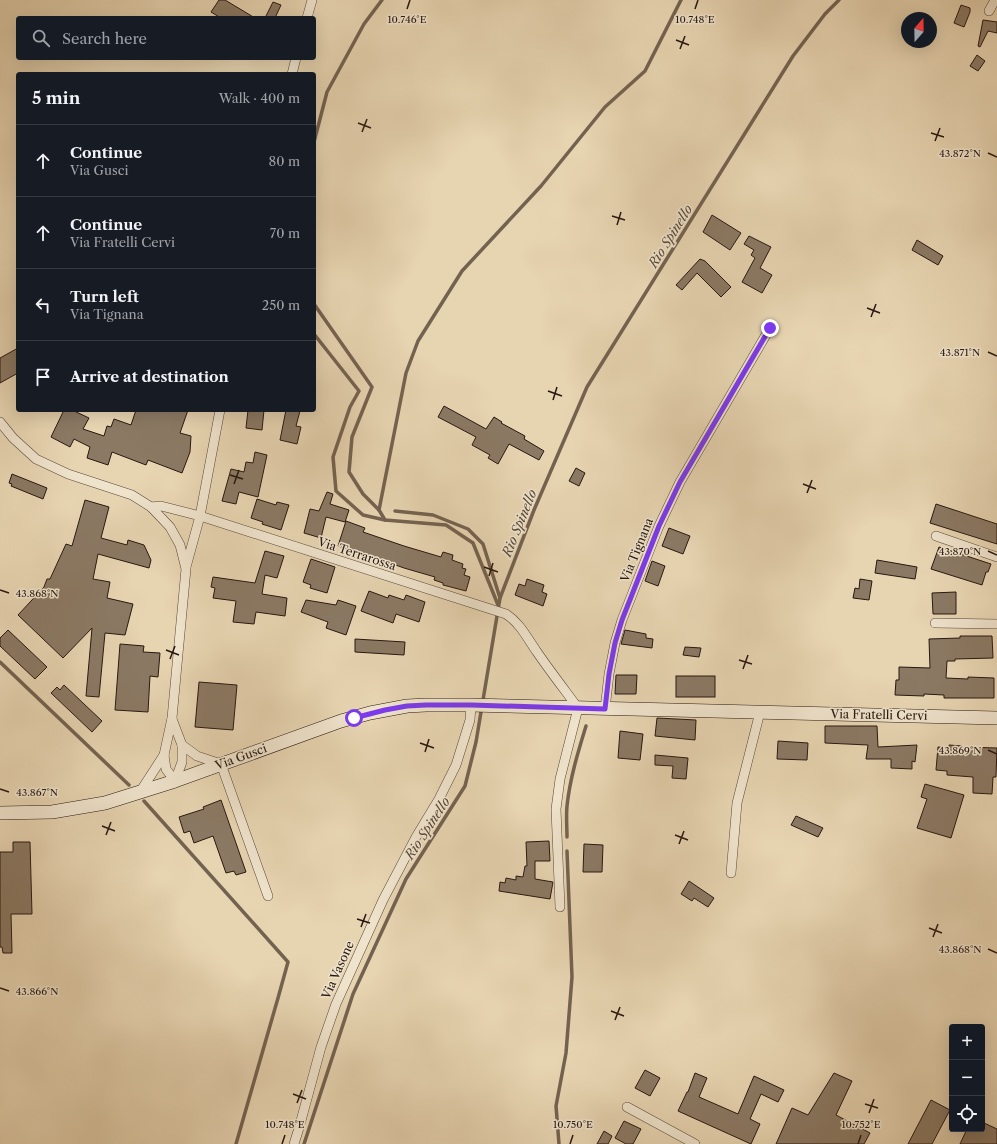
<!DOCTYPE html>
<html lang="en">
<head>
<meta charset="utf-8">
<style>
  body { margin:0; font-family:"Libre Caslon Text",serif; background:#20242c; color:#f1f3f6 }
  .controls { position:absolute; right:12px; bottom:12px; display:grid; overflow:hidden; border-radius:4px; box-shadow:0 4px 16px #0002 }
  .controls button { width:36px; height:36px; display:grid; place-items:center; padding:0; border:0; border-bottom:1px solid #363941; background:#171b24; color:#f1f3f6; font:20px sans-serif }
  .compass { position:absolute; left:901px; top:12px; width:36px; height:36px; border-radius:50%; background:#171b24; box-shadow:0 4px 16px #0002; rotate:20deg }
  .stop { position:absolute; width:12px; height:12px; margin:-9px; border:3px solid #7c3aed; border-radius:50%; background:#fff }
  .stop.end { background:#7c3aed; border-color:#fff; box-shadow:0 1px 4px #0008 }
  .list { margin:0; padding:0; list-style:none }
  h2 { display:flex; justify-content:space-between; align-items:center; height:52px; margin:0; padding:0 16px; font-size:17px }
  h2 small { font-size:13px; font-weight:400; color:#9ea1a6 }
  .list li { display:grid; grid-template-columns:26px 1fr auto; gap:12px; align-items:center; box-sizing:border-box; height:72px; padding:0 16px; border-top:1px solid #363941 }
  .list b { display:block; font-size:15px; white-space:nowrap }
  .list p { margin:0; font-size:13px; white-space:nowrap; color:#9ea1a6 }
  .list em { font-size:13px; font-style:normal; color:#9ea1a6 }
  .icon { flex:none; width:22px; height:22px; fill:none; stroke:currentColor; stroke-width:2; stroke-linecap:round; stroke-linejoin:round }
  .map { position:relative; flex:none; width:997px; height:1144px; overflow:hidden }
  .search { position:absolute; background:#171b24; box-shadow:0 4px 16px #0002; left:16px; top:16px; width:300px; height:44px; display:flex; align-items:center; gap:10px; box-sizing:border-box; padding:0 14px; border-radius:4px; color:#9ea1a6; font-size:15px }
  .panel { position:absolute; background:#171b24; box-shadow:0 4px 16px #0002; left:16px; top:72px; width:300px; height:340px; border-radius:4px }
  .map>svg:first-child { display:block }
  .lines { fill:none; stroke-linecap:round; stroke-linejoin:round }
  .stream { stroke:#746250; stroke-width:3.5 }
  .building { fill:#8b7964; stroke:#281710 }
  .street-casing { stroke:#584638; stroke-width:10 }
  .secondary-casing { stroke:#281710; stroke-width:14 }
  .street { stroke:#efe3cc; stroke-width:9 }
  .secondary { stroke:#efe3cc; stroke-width:13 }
  .route { stroke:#7c3aed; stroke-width:5 }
  .ticks { fill:none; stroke:#281710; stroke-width:1.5 }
  .labels { text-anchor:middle; stroke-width:3; stroke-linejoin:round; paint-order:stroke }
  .street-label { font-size:12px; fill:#281710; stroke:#efe3cc }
  .water-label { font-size:13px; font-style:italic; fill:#5a493a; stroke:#efe3cc }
  .ticks-label { font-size:10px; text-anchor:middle; fill:#281710; stroke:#efe3cc; stroke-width:3; stroke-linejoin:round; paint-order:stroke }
</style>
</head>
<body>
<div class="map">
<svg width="997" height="1144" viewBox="0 0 997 1144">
  <rect width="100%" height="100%" fill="#e7d4b1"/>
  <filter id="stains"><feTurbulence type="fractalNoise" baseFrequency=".005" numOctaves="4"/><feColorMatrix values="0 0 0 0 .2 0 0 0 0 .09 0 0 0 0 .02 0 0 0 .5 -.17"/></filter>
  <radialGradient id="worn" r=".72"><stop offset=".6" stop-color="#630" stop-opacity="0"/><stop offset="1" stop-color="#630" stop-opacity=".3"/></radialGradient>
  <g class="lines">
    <g class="stream">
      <polyline points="314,142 327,92 364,24 382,0"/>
      <polyline points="314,304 372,387 352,437 349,472 363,494 379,510"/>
      <polyline points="314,334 359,391 350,407 333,457 336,491 363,515 385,520"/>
      <polyline points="395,511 433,515 468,529 483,544 500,598"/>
      <polyline points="498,605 473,543 446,525 385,520 379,510 406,373 418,341 462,271 541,186 605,107 645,71 681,0"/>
      <polyline points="0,662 129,785"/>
      <polyline points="144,801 288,962 278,998 236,1144"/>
      <path d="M567,837C567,827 566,816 567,806C570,778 578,752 586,726"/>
      <polyline points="304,1144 353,994 406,879 465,786 476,742 500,598 534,510 587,387 793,56 825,14 839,0"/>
      <polyline points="559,1144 556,1106 566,1053 572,977 567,851"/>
    </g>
  </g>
  <g class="building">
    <polygon points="219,0 225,0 255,18 221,18 211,12"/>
    <polygon points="273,2 281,5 275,18 265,18"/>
    <polygon points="961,5 970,8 970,12 964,27 954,23"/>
    <polygon points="983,20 997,22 997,33 988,31 980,47 978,46"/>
    <polygon points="977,55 985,61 978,71 970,66"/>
    <polygon points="712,215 741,233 730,250 703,232"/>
    <polygon points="749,236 771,247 760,268 772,275 762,293 742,282 755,258 751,255 754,250 744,244"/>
    <polygon points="917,240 943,256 938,265 912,250"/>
    <polygon points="700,259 705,261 731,287 721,297 697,273 682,290 676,285"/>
    <polygon points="18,348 18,373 0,383 0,358"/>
    <polygon points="444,406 486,429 494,417 502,422 501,423 525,436 524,439 544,451 539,460 509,444 498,464 488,458 490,455 472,445 476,437 438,417"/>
    <polygon points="64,410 72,410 89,418 83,429 104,436 107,426 111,427 114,419 131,425 136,410 188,410 180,433 191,436 190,452 182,473 148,460 146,465 112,452 108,465 87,458 90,447 74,439 70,447 51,437"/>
    <polygon points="248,410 264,410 262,430 246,428"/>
    <polygon points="286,410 300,411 296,426 301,427 297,444 280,440"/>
    <polygon points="255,452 267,455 258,497 239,492 236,504 222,501 231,469 244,472 246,462 253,463"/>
    <polygon points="576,468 585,473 579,486 569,481"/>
    <polygon points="12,474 47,488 43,499 11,486 12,484 9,483"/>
    <polygon points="327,492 333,494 330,504 349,510 345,522 326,517 321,538 304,533 310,509 319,511"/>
    <polygon points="257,499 276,505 277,502 289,505 281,530 262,524 263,522 251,518"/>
    <polygon points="85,500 109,507 101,538 127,545 128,540 144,545 151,560 149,568 98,554 93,579 110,582 107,598 133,604 125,635 105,633 99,697 86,696 92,628 63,658 18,615 44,587 47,579 50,579 66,544 72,546"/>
    <polygon points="936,504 997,524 997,544 930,523"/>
    <polygon points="346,521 365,528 363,532 404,546 441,557 443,552 453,555 452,560 463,564 462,568 466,569 464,575 470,577 466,591 443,585 443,583 434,580 435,577 404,568 357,551 357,552 338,546"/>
    <polygon points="669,528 690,536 683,554 662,546"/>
    <polygon points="939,547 991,564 988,572 986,572 982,585 931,569"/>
    <polygon points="265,551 284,556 277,578 265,575 262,594 287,598 285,616 256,612 254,624 233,622 236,601 213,598 215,588 211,587 213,577 255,583"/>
    <polygon points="311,559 335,567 327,593 310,588 311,585 303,582"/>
    <polygon points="877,560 917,567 915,579 875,573"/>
    <polygon points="652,561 665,566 658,586 645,581"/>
    <polygon points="527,579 544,585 542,592 547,594 543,606 515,595 519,584 525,586"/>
    <polygon points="860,579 872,581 869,600 853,598 855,588 859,589"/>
    <polygon points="369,591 388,598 389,595 404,600 406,595 425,602 419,622 396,614 393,623 361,611"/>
    <polygon points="956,592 956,614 933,614 932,593"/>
    <polygon points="306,600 336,605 338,600 356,606 346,635 326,628 328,622 301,612"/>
    <polygon points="8,630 47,667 35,679 0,646 0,638"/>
    <polygon points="625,630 646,634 646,638 653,639 652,648 621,644"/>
    <polygon points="960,636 992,636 993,658 955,659 955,661 947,661 946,678 968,679 968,677 994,678 994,698 944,698 944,695 924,694 924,696 895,695 896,680 899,680 899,667 930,668 929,639 960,638"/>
    <polygon points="355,639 405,642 404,655 355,652"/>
    <polygon points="120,644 144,646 143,652 160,653 158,677 150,676 148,712 115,710"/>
    <polygon points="685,647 701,648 699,657 683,655"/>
    <polygon points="616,675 637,675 636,694 615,694"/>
    <rect x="676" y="676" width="39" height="21"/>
    <polygon points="199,682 237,685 233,730 195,727"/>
    <polygon points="64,685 102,721 92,732 51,693 57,687 60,690"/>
    <polygon points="657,718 696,720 695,740 655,736"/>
    <polygon points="825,726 877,726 878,747 917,745 915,762 912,761 912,769 891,768 891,759 866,759 868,745 825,743"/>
    <polygon points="620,731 643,734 640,760 618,758"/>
    <polygon points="778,741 808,743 807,760 777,759"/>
    <polygon points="949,745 962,746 962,747 997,748 996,777 993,777 992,794 973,793 973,777 947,775 947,771 936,770 938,747 949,748"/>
    <polygon points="655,755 688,758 686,779 672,778 673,766 655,765"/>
    <polygon points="925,784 964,795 951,838 917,828 927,799 921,797"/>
    <polygon points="221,800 246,872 236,875 234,871 226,873 213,836 194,843 190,831 184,833 179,817 204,809 203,807"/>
    <polygon points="796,816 823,828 818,837 791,825"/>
    <polygon points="549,841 550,861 535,861 535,879 553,882 550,899 499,891 500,882 505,883 506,878 516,880 516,876 523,877 525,866 527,866 526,842"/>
    <polygon points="13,842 30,842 32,914 11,914 12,953 3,953 2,947 0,947 0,852 13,852"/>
    <polygon points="584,844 603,845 602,872 583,872"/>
    <polygon points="689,881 714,898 708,907 694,898 692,901 681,894"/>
    <polygon points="645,1070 660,1078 650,1096 635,1088"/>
    <polygon points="695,1073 707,1078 699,1097 738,1114 754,1076 784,1090 778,1102 761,1094 750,1119 760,1124 751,1144 678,1111 687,1092 688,1092"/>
    <polygon points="834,1073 852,1081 836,1115 870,1133 864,1144 776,1144 792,1108 808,1115"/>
    <polygon points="931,1100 950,1110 932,1144 908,1144"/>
    <polygon points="624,1121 641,1129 633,1144 626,1144 615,1138"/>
    <polygon points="982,1122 997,1129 997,1144 960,1144 967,1129 982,1129"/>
    <polygon points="604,1131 612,1136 608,1144 597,1144"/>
  </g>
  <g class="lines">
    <g class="street-casing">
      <g id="street">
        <polyline points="989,11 995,0"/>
        <polyline points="307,18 312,0"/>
        <polyline points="292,74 296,58"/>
        <polyline points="0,422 13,438 36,459 68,474 132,495 151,507 170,527 180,545 186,569 172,718 164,755 140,792"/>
        <path d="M151,507L161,506L200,516L506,614C521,624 527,638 537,652C550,671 564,689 578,708L560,779L556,809L560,907"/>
        <polyline points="936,536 997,557"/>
        <polyline points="186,567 200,516 220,410"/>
        <polyline points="935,623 997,624"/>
        <polyline points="605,709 609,674 615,643 622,620 659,526 680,482 770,328"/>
        <polyline points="172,719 182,745 182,762 175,781"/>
        <polyline points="182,745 197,756 221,764 268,896"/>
        <polyline points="164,755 166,769 175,781"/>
        <polyline points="731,873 737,803 760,712"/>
        <polyline points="627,1107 695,1144"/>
        <polyline points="294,1144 299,1128 321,1047 336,1004 383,900 416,837 439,799 456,765 470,720 471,705"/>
      </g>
    </g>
    <g class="secondary-casing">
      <polyline id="secondary" points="0,813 52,812 105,803 175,781 341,721 370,713 407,706 426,705 471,705 997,718"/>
    </g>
    <use href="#street" class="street"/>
    <use href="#secondary" class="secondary"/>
  </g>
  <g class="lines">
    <polyline class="route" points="354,718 385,710 407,706 426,705 471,705 605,709 609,674 615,643 622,620 659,526 680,482 770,328"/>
  </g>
  <path class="ticks" d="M407,9L410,0M695,9L698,0M676,40L689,45M680,49L685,36M358,123L371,128M362,132L367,119M931,133L944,137M935,141L940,128M988,153L997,157M612,216L625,220M617,225L621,212M867,308L880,313M871,317L876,304M988,352L997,356M548,391L562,396M553,400L557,387M230,475L243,479M234,484L239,470M803,484L816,489M807,493L812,480M988,551L997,555M484,567L498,572M489,576L493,563M0,590L9,593M166,650L179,655M170,659L175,646M739,660L752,664M743,669L748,655M420,743L434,748M988,750L997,754M425,752L429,739M0,789L9,792M102,826L115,831M106,835L111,822M675,835L688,840M679,844L684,831M357,919L370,923M361,927L366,914M929,928L942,933M933,937L938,924M988,949L997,953M0,988L9,991M611,1011L624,1016M615,1020L620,1007M293,1094L306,1099M297,1103L302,1090M865,1104L878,1108M869,1113L874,1099M282,1144L285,1135M570,1144L573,1135M858,1144L861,1135"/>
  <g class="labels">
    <g class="street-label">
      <text transform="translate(637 550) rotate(-68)" y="4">Via Tignana</text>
      <text transform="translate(357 554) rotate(18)" y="4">Via Terrarossa</text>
      <text transform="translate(879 715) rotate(1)" y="4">Via Fratelli Cervi</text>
      <text transform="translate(241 757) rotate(-20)" y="4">Via Gusci</text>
      <text transform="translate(338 970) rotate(-66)" y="4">Via Vasone</text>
    </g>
    <g class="water-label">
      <text transform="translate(670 236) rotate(-58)" y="5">Rio Spinello</text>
      <text transform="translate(519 523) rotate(-68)" y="5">Rio Spinello</text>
      <text transform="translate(427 828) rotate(-57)" y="5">Rio Spinello</text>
    </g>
  </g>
  <g class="ticks-label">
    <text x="695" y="23">10.748°E</text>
    <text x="407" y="23">10.746°E</text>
    <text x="960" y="157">43.872°N</text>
    <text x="960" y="356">43.871°N</text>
    <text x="960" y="555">43.870°N</text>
    <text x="37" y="597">43.868°N</text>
    <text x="960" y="754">43.869°N</text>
    <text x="37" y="796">43.867°N</text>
    <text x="960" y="953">43.868°N</text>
    <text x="37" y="995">43.866°N</text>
    <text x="285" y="1128">10.748°E</text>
    <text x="573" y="1128">10.750°E</text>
    <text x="861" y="1128">10.752°E</text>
  </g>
  <rect width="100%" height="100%" filter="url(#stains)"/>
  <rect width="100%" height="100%" fill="url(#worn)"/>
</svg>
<div class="controls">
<button>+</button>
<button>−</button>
<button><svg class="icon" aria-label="locate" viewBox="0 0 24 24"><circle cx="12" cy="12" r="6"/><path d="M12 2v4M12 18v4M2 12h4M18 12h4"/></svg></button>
</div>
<svg class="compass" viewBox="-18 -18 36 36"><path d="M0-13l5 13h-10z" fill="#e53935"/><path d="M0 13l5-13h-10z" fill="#9ea1a6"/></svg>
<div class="stop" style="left:354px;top:718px"></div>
<div class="stop end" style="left:770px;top:328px"></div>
<div class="search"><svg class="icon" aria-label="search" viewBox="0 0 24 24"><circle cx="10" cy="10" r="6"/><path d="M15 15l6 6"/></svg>Search here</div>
<section class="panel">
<h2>5 min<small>Walk · 400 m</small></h2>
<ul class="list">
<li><svg class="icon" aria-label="ahead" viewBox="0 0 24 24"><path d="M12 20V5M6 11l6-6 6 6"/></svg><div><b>Continue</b><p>Via Gusci</p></div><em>80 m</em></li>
<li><svg class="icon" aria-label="ahead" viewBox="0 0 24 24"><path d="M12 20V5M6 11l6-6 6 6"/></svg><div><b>Continue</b><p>Via Fratelli Cervi</p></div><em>70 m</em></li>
<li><svg class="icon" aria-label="left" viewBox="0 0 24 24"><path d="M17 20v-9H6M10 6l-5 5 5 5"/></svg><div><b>Turn left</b><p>Via Tignana</p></div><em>250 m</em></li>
<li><svg class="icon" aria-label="arrive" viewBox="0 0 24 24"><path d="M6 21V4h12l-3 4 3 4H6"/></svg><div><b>Arrive at destination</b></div></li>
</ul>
</section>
</div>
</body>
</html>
